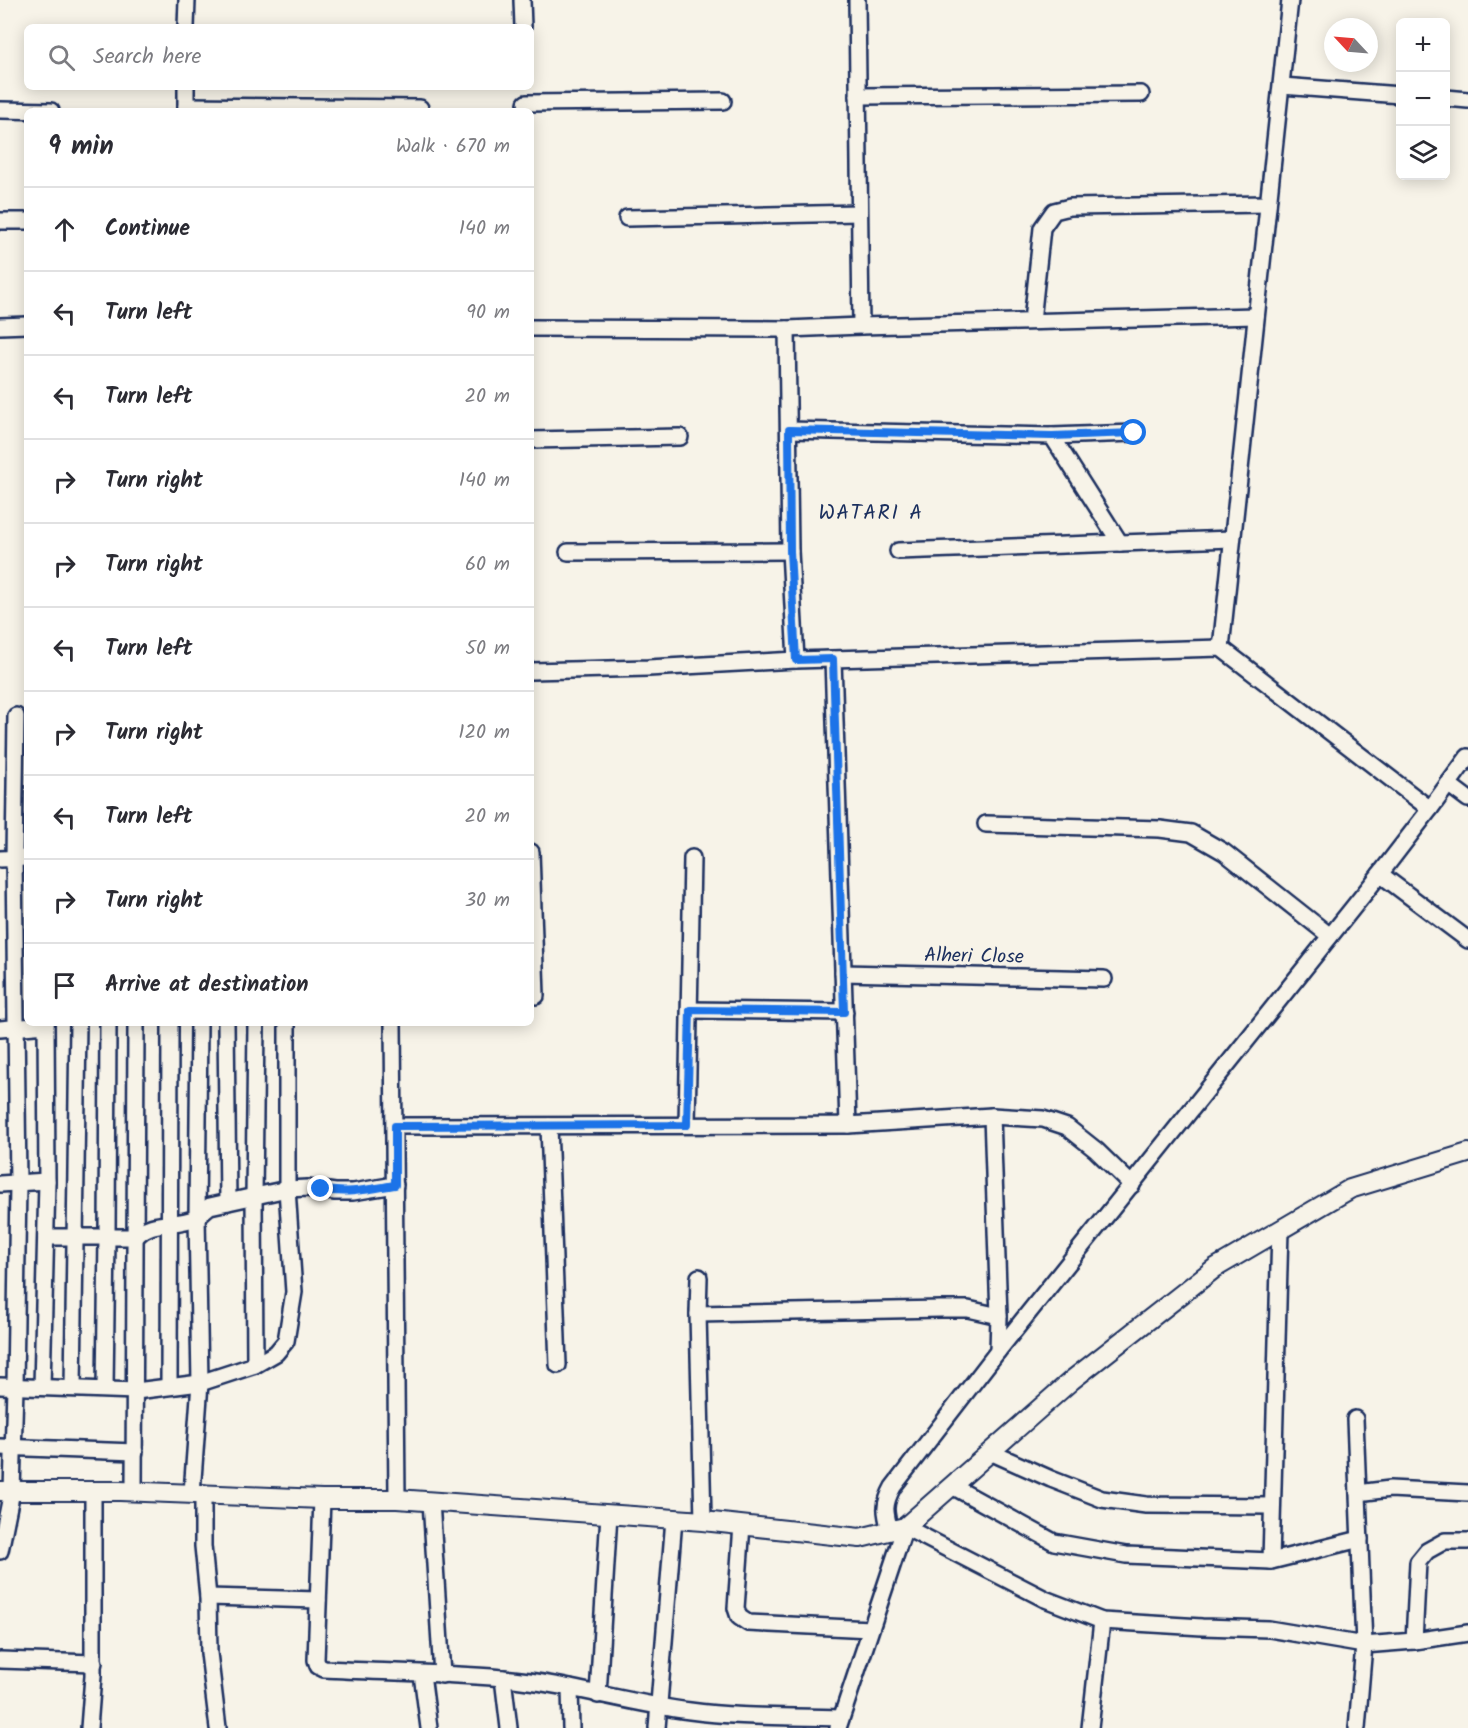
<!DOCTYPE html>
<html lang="en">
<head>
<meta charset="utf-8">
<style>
  body { margin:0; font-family:Kalam,sans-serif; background:#f2f2f3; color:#2b2b33 }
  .controls { position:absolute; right:18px; top:18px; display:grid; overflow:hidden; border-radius:9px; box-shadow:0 3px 15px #0003 }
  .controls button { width:54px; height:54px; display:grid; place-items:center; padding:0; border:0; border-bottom:2px solid #e1e1e2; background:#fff; color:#2b2b33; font:30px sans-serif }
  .compass { position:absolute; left:1324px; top:18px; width:54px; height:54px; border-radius:50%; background:#fff; box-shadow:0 3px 15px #0003; rotate:296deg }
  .stop { position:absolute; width:18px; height:18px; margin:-14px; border:4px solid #1a73e8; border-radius:50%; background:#fff }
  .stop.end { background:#1a73e8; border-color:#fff; box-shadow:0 2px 6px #0008 }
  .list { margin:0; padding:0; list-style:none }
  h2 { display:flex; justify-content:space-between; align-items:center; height:78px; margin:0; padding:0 24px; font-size:26px }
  h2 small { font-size:20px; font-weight:400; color:#7c7c81 }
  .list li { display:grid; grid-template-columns:39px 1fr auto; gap:18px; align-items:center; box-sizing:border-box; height:84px; padding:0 24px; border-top:2px solid #e1e1e2 }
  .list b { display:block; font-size:22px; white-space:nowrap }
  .list em { font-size:20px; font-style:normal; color:#7c7c81 }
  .icon { flex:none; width:33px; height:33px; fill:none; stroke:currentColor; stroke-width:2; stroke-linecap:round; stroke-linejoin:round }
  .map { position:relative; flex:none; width:1468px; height:1728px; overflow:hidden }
  .search { position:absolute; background:#fff; box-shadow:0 3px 15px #0003; left:24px; top:24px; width:510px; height:66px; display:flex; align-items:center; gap:15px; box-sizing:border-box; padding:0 21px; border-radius:9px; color:#7c7c81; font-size:22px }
  .panel { position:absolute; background:#fff; box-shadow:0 3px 15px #0003; left:24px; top:108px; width:510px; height:918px; border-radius:9px }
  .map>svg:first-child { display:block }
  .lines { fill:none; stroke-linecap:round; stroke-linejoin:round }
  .minor-casing { stroke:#1b2f5e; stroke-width:20 }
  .tertiary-casing { stroke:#1b2f5e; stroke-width:22 }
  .minor { stroke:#f7f3e8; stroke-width:15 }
  .tertiary { stroke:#f7f3e8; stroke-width:18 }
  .route { stroke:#1a73e8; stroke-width:8 }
  .labels { text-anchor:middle; stroke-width:6; stroke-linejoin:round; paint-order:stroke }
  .street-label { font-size:20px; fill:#1b2f5e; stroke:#f7f3e8 }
  .neighbourhood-label { font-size:21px; letter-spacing:1.5px; fill:#1b2f5e; stroke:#f7f3e8 }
</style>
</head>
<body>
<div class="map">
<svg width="1468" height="1728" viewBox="0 0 1468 1728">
  <rect width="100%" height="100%" fill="#f7f3e8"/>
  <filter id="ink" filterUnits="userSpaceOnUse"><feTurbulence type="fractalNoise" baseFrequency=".0167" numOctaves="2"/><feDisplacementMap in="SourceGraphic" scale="12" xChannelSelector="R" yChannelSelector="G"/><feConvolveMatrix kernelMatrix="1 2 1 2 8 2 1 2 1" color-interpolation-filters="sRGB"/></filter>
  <g filter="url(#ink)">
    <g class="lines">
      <g class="minor-casing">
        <g id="minor">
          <polyline points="522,0 523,27"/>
          <polyline points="857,0 861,326"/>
          <polyline points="186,27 187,0"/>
          <polyline points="1282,86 1400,95"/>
          <polyline points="858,96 1141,94"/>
          <polyline points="1446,98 1468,100"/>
          <polyline points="526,103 723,101"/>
          <polyline points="186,106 420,108"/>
          <polyline points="0,110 51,111"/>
          <polyline points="186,111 186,87"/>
          <polyline points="627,218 859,213"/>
          <polyline points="0,221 27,221"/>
          <polyline points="1032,321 1042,228 1054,211 1070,207 1268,204"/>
          <polyline points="0,326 27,325"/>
          <polyline points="531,328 787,329 861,326 1256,316"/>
          <polyline points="789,430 1052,436 1134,433"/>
          <polyline points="1052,436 1120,543"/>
          <polyline points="531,440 680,437"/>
          <polyline points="898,551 1232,539"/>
          <polyline points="568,552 790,551"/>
          <polyline points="1221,648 1290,0"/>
          <polyline points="833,659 848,1125"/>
          <polyline points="796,660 1221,648 1430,809"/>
          <polyline points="531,671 648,668 796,660 790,551 787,329"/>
          <polyline points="1448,784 1468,799"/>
          <polyline points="986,824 1160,829 1191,833 1224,852 1330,936"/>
          <polyline points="531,852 536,996"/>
          <polyline points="0,859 27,858"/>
          <polyline points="1380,874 1468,940"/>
          <polyline points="843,973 1104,979"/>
          <polyline points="690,1010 845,1012"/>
          <polyline points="226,1023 228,1202"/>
          <polyline points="393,1023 397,1499"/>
          <polyline points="0,1029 46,1025"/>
          <polyline points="992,1116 999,1316 998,1351"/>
          <polyline points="687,1125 692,858"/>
          <polyline points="395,1126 848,1125 992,1116 1043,1119 1067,1127 1096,1150 1132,1185"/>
          <polyline points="549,1126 558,1365"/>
          <polyline points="0,1184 47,1181"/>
          <path d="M46,1237H136C150,1219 176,1227 195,1218C199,1216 205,1209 210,1206L287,1189L307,1188L335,1192H353L395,1185"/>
          <polyline points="699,1277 698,1314 703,1521"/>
          <polyline points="698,1314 941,1309 968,1309 999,1316"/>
          <polyline points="255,1365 254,1197 256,1023"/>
          <polyline points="0,1386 136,1391 200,1383 255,1365 276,1353 286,1341 294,1292 287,1189 287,1023"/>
          <polyline points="169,1386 170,1023"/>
          <polyline points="42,1387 47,1181 46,1023"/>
          <polyline points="73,1388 78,1023"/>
          <polyline points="105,1389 107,1237 108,1023"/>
          <polyline points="1355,1419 1364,1645 1357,1728"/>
          <polyline points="0,1447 135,1452"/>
          <polyline points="990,1452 1051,1479 1102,1499 1146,1505 1272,1506"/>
          <polyline points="952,1486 1054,1542 1126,1555 1271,1561 1360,1539"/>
          <polyline points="134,1491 136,1023"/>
          <polyline points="192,1493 200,1383 197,1217 199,1023"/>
          <polyline points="203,1493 203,1546 208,1597 209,1653 218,1728"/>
          <polyline points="1358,1493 1390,1489 1468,1493"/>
          <path d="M322,1499L316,1660L318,1666L324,1669C383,1672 443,1673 502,1678C566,1683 627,1703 690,1711C740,1718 791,1716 841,1718"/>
          <polyline points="431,1501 442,1675"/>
          <polyline points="742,1525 736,1608 739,1617 748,1623 870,1629"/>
          <path d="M890,1531C885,1512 883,1505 893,1487L998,1351L1380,874L1430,809L1468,757"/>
          <polyline points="0,1551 12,1491 15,1387 18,1183 14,858 16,716"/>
          <polyline points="1271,1561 1280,1230"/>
          <polyline points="208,1597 318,1600"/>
          <polyline points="1414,1641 1418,1562 1427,1551 1445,1541 1468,1541"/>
          <polyline points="0,1660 94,1663"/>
          <polyline points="422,1674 429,1728"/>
          <polyline points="503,1678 509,1728"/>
          <polyline points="570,1688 571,1728"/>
          <polyline points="598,1695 609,1514"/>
          <polyline points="89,1728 93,1676 93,1491"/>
          <polyline points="657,1728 674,1519"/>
          <polyline points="838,1728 905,1527 1045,1599 1102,1621 1202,1627 1269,1629 1364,1645 1414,1641 1468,1633"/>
          <polyline points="1090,1728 1102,1621"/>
        </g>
      </g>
      <g class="tertiary-casing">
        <polyline id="tertiary" points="0,1491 120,1491 322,1499 397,1499 703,1521 860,1538 905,1527 1072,1380 1215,1268 1350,1189 1468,1153"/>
      </g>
      <use href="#minor" class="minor"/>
      <use href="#tertiary" class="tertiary"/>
    </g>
  </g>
  <g class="lines" filter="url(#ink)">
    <path class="route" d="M321,1189C346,1195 370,1189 395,1185V1126L687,1125L690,1010L844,1012L833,659L796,660L790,551L789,430L1052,436L1134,433"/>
  </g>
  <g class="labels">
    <g class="street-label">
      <text transform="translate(974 955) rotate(1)" y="7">Alheri Close</text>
    </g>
    <g class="neighbourhood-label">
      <text x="871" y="519">WATARI A</text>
    </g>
  </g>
</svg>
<div class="controls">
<button>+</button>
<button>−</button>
<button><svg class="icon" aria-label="layers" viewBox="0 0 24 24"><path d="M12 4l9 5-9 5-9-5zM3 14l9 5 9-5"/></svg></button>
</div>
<svg class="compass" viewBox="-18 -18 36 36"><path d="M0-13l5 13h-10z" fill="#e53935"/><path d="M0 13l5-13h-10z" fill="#7c7c81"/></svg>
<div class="stop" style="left:1134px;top:433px"></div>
<div class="stop end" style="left:321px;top:1189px"></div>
<div class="search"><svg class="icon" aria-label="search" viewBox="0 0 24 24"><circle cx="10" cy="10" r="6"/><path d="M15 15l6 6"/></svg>Search here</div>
<section class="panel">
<h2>9 min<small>Walk · 670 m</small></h2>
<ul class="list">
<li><svg class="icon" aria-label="ahead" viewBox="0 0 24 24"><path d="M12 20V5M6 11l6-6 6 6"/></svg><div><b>Continue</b></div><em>140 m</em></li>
<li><svg class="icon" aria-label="left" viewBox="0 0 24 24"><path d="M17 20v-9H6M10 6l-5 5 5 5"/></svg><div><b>Turn left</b></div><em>90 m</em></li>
<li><svg class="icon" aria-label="left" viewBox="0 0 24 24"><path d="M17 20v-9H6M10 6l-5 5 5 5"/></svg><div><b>Turn left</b></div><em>20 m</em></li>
<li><svg class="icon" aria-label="right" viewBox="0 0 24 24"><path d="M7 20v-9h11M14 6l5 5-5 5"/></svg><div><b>Turn right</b></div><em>140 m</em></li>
<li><svg class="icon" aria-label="right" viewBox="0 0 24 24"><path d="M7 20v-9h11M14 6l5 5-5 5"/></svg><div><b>Turn right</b></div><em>60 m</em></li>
<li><svg class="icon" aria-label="left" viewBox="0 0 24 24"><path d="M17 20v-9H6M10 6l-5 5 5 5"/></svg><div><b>Turn left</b></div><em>50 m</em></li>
<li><svg class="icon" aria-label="right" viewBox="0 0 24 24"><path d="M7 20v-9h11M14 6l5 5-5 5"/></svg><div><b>Turn right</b></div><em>120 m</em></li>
<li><svg class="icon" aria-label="left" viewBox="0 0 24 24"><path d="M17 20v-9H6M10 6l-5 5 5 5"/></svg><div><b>Turn left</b></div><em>20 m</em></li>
<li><svg class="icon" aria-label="right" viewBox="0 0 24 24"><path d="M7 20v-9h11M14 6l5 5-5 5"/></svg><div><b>Turn right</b></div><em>30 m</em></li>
<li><svg class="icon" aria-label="arrive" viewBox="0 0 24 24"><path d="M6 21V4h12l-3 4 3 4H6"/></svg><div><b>Arrive at destination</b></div></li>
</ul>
</section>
</div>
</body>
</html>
